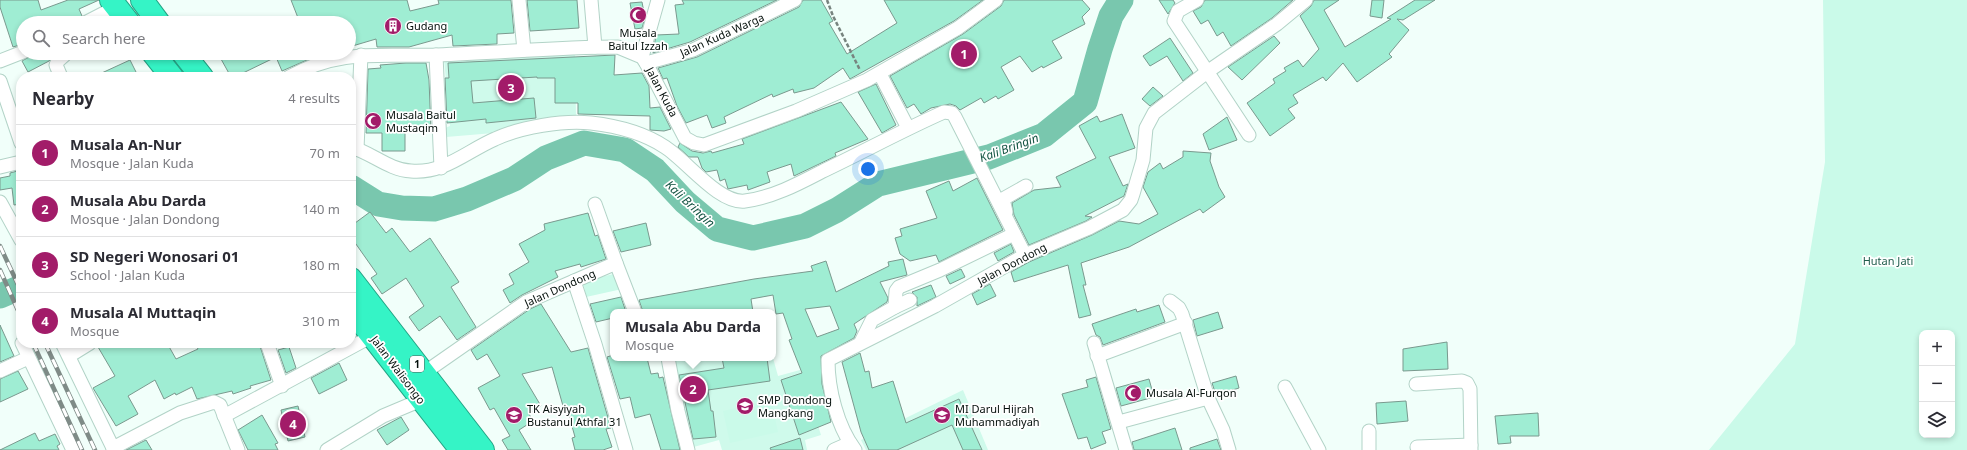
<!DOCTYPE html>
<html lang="en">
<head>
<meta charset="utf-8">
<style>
  body { margin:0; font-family:"Noto Sans",sans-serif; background:#f2f2f3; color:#2b2b33 }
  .controls { position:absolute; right:12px; bottom:12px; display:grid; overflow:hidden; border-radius:8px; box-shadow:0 2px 6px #0003 }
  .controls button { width:36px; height:36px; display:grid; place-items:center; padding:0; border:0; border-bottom:1px solid #e1e1e2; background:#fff; color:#2b2b33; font:20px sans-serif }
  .you { position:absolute; left:868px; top:169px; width:14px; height:14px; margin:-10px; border:3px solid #fff; border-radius:50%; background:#1a73e8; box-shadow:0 0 0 6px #1a73e833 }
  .badge { display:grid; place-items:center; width:26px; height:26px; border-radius:50%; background:#a21c69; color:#fff; font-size:13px; font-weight:700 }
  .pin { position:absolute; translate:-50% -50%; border:2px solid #fff; box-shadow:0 1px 4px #0006 }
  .popup { position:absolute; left:610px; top:309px; width:166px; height:52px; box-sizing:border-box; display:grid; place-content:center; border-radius:8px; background:#fff; filter:drop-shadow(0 1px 3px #0005); font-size:13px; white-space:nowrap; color:#7c7c81 }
  .popup b { font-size:15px; color:#2b2b33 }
  .popup::after { content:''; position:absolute; left:50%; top:100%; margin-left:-8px; border:8px solid transparent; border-top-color:#fff }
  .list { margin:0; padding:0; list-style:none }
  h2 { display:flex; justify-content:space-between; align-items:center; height:52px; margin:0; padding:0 16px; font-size:17px }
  h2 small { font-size:13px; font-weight:400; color:#7c7c81 }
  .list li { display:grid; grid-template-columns:26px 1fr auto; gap:12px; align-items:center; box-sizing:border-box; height:56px; padding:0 16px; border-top:1px solid #e1e1e2 }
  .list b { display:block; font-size:15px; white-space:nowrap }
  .list p { margin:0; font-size:13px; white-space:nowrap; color:#7c7c81 }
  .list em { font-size:13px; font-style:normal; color:#7c7c81 }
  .icon { flex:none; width:22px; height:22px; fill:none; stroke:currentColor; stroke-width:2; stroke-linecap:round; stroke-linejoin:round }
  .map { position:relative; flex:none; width:1967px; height:450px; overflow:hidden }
  .search { position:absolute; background:#fff; box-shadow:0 2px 6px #0003; left:16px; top:16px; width:340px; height:44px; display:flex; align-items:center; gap:10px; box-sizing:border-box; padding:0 14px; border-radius:22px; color:#7c7c81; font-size:15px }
  .panel { position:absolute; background:#fff; box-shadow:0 2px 6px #0003; left:16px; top:72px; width:340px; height:276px; border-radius:16px }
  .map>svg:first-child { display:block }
  .built { fill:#cffaeb }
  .green { fill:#cafae9; fill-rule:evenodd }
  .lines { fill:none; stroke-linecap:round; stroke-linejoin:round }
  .river { stroke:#79c7ae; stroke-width:25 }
  .building { fill:#9fedd3; stroke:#7a998e; fill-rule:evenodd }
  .street-casing { stroke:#b2d3c7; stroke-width:15 }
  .highway-casing { stroke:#24a485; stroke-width:24 }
  .path { stroke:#77847f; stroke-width:2.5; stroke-dasharray:4 2; stroke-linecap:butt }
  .street { stroke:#fff; stroke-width:13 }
  .highway { stroke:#35f4c6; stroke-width:22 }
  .rail-casing { stroke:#7f8b87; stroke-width:4.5 }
  .rail { stroke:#fff; stroke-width:3; stroke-dasharray:9; stroke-linecap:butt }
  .labels { text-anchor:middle; stroke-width:3.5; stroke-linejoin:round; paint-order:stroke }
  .shield { fill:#fff; stroke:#4f5754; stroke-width:1 }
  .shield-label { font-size:10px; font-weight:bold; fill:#040f0b }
  .poi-label { font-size:11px; fill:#040f0b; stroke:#fff; text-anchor:start }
  .street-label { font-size:11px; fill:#040f0b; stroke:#fff }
  .park-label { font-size:11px; fill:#1f5d4c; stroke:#fff }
  .water-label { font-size:12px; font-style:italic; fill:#165544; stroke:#fff }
</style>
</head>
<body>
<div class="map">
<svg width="1967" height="450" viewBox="0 0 1967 450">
  <rect width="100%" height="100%" fill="#f1fffa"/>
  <g class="built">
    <polygon points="575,50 576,118 499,129 494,133 446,137 445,128 450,126 444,59"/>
    <polygon points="689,358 773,358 778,376 800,370 821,435 805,440 807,450 722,450 719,440 690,448 666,362"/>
    <polygon points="963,390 988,450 866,450 861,440"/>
  </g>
  <g class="green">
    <path d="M1823,0H1967V450H1709L1795,344L1825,162ZM1922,333H1952V435H1922Z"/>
    <polygon points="618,273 622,289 586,297 583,281"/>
    <polygon points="771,400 778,432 730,443 723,411"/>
  </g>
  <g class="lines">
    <g class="river">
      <polyline points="351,187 378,204 402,208 434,209 467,199 514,179 546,158 584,143 625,150 655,170 685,202 717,229 753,238 805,226 837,210 878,184 989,157 1044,135 1085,102 1100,49 1111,16 1121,0"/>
      <polyline points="0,296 21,287"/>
    </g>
  </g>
  <g class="building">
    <polygon points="0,0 38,0 41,10 68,0 99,0 79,9 82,16 77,23 23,23 23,44 13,47 0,7"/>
    <polygon points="291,0 407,0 410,11 439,4 438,0 511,0 514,33 497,34 497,44 453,46 452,35 409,47 377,47 376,39 349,47 349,23 300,23"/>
    <polygon points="527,0 577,0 579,28 530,31"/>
    <polygon points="682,0 777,0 690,42 653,53 656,35 679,34 675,5 684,4"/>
    <polygon points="803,0 821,0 833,21 829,23 847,54 897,23 884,0 983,0 954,21 850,79 843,68 814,88 794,93 793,89 773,97 772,94 724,117 726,123 712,128 707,115 686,123 677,106 667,78 663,79 658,68 697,57 799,7"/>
    <polygon points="1004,0 1082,0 1090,9 1082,17 1085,24 1052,41 1062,58 1043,68 1042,66 1032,72 1020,56 1001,67 1014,90 998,99 996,96 984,103 981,98 960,110 956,106 950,104 931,108 921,114 914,104 907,108 890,76 963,34 1001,6"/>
    <polygon points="1159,0 1173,0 1175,3 1168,14"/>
    <polygon points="1205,0 1293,0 1272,18 1231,46 1223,32 1217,36 1208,20 1201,24 1193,11 1201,7"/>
    <polygon points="1314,0 1339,0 1324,10 1345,47 1391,19 1387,18 1415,0 1435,0 1403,20 1397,19 1409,30 1389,54 1392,57 1357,82 1343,63 1326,81 1323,77 1293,95 1298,103 1288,109 1295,118 1270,136 1247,103 1275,83 1273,79 1286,71 1284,68 1298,60 1303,67 1319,49 1300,16 1311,6"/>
    <polygon points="1372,0 1384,0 1382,18 1370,16"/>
    <polygon points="642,2 645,18 642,28 635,29 630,3"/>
    <polygon points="1274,36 1280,43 1242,80 1228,67"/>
    <polygon points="1170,38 1193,73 1183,81 1167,56 1150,66 1143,56"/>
    <polygon points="31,53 55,53 49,61 28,72 22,61 29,57"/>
    <polygon points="232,53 323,53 282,71 276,57 243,73 245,77 231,77 221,59"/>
    <polygon points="615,55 614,75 642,73 649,86 650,108 660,107 671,129 664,131 650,130 650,116 578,114 578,103 555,103 555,78 537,78 537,77 471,81 473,103 534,98 536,118 486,123 486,119 447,123 445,78 449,78 448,63"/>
    <polygon points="130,60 137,74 131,77 93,77"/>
    <polygon points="406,63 426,63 429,80 431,131 405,131 405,151 382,151 382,133 366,133 368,69 381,68 380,65"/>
    <polygon points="876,84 896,125 882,133 858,92"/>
    <polygon points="1153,87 1163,96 1150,106 1142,99"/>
    <polygon points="841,102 868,139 835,153 836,156 794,176 791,164 767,172 770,182 748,190 747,185 728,189 725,179 720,181 717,170 706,172 702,168 698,157 689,157 678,147 680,143 692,151 703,153 711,151 712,153 744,144 742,139"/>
    <polygon points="1122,114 1135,148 1109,157 1123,186 1128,184 1124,196 1085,216 1092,217 1086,221 1029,245 1014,215 1012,203 1034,190 1061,187 1056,177 1096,158 1079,126 1097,116 1100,122"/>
    <polygon points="1227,117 1237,140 1209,150 1203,134"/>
    <polygon points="1183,151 1211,153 1210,161 1219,187 1225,197 1203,213 1200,209 1129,247 1081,263 1086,285 1083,285 1091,315 1079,318 1068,265 1014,282 1011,272 1029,262 1092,235 1119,221 1139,224 1158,214 1143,187 1148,172 1160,163 1163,169 1183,157"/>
    <polygon points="21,170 21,204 14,205 12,188 0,190 0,178 10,176 10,173"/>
    <polygon points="977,178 1003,230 939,262 936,255 910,261 900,254 895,238 902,236 900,229 937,218 926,191 949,181 953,191"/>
    <polygon points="370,212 386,233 392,228 410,252 430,238 459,282 451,287 476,327 457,340 440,316 419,331 409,317 424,306 406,278 382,294 371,278 377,274 351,237 351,226"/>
    <polygon points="588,213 595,236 598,235 606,259 581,267 580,264 555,271 558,277 522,295 510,303 503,290 514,284 509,274 529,262 519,244 545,230 544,224"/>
    <polygon points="646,223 651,245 621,252 613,231"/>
    <polygon points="1011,244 1014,252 998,261 994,253"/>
    <path d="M903,259L907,275L880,282L888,298L887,302L854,324L857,331L854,338L821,356L822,384L831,422L799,435L781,380L802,373L789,340L792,339L783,313L776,314L773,295L751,299L753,312H643L639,300L754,279L813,271L811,266L826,261L836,292L889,266L888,262ZM830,306L839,329L817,337L805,309Z"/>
    <polygon points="961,269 965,277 950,284 946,276"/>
    <polygon points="990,284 996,296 977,305 972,294"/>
    <polygon points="931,285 936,297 917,306 917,297 912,292"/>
    <polygon points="621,297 626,312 613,312 613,318 596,322 590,304"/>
    <polygon points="541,304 571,352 588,348 611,428 606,429 612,447 603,450 575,450 572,438 575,437 568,412 565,413 552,367 522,374 541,406 529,414 533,421 519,430 531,450 508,450 502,440 510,436 494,408 490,410 478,388 500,376 487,354 477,360 471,350 530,309"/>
    <polygon points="1159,305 1165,322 1103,345 1100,337 1096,335 1092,324 1136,309 1137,312"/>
    <polygon points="1218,312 1223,328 1197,336 1193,320"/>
    <polygon points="0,325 14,356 0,362"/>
    <polygon points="1447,342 1448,369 1403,371 1403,349"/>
    <polygon points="105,343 167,343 176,359 198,349 197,347 205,343 259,343 271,380 250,386 251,388 233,394 232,391 197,399 192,387 176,395 175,393 164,399 155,380 128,396 138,414 116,426 93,388 115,376 98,347"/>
    <polygon points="289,347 296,368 286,373 278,350"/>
    <polygon points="860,353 865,372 869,371 872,388 893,381 906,423 959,399 982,450 963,450 952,425 897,450 869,450 861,432 842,362"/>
    <polygon points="613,355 613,358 647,358 651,374 658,373 659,378 663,377 680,450 661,450 650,414 635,418 630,397 620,399 607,357"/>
    <polygon points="722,358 767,358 770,381 708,390 711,411 713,411 716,437 693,439 679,375 724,368"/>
    <polygon points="339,363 347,380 319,394 311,378"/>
    <polygon points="18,371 28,389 0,402 0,379"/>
    <polygon points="1236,376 1239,388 1216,395 1212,383"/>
    <polygon points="1096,377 1111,429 1102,432 1106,443 1091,449 1087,437 1078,439 1062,394 1088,387 1086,380"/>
    <polygon points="1149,379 1154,397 1121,406 1116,388"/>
    <polygon points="1406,401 1408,421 1377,424 1376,403"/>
    <polygon points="298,406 305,437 288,441 281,410"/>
    <polygon points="1538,413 1539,436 1510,436 1511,443 1498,444 1495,416"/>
    <polygon points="262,415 278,443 275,444 278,450 248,450 238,430"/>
    <polygon points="401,417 409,430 387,445 377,430"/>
    <polygon points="1175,428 1182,450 1134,450 1132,442"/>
    <polygon points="35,433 39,441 55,434 60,444 57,446 59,450 0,450"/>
    <polygon points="800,438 803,450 771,450 770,448"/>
    <polygon points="1217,439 1221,450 1190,450 1190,448"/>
    <polygon points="146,440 152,450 126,450"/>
  </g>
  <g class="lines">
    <g class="street-casing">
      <g id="street">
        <polyline points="519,0 524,50"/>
        <polyline points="591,0 595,47"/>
        <polyline points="1197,0 1178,11 1174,21 1249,135"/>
        <polyline points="85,23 116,7"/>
        <polyline points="436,55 441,168"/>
        <polyline points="642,57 658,0"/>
        <polyline points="0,61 23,52"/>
        <polyline points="646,63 693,50 795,0"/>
        <polyline points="880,74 908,128"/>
        <polyline points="61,77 56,65 58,61 67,53"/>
        <path d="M289,77C341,48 380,57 437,55C497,53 557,47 618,47L642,57L646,63L685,138L694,143L704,145L796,111L867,80L958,28L996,0"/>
        <polyline points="0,81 21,143"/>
        <path d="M351,147C372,153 389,170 411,171C444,174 467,151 495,139C521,127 563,120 591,123C617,126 644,133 665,147C687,161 719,204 745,201C771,198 798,184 821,172C863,152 903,130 944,112L952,113L955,117L1025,255"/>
        <polyline points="357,149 361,55"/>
        <polyline points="0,167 21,162"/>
        <polyline points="0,202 21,240"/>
        <polyline points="595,204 616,263"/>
        <polyline points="1006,212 1003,199 1026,186"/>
        <polyline points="574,281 595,344 626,450"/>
        <polyline points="1170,301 1179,308 1182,314 1208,398 1223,430 1229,450"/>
        <polyline points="895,307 910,300"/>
        <polyline points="861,342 872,320 895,307 896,291 899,287 940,270 1014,234"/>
        <polyline points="22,343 73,450"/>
        <polyline points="62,343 114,450"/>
        <polyline points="267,343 282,386"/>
        <polyline points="1094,343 1126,450"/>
        <polyline points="69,356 90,343"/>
        <polyline points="1097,356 1186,323"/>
        <polyline points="668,358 678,411 688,450"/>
        <polyline points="0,371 28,358"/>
        <polyline points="424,373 526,302 616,263 635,312"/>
        <polyline points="1416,384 1462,381 1467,383 1470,389 1471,450"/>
        <polyline points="1285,387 1319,450"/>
        <polyline points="224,416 372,336"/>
        <polyline points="1119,422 1208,398"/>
        <polyline points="1417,447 1471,445"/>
        <polyline points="113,448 180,413 214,402 220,405 238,450"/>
        <polyline points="327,450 383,416 421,400"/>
        <polyline points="834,450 850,443"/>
        <path d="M855,450C837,426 828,389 828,360L935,306L1025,255L1089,228L1123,210L1131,200L1133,194L1143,160L1146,128L1154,113L1207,72L1277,24L1306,0"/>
        <polyline points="1369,450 1369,431"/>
      </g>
    </g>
    <g class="highway-casing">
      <g id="highway">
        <polyline points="111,0 129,23"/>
        <polyline points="142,0 159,23"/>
        <polyline points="153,53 172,77"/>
        <polyline points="183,53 202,77"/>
        <polyline points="351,279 483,450"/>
        <polyline points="351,309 461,450"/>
      </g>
    </g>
    <polyline class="path" points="827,0 833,16 860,70"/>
    <use href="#street" class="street"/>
    <use href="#highway" class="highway"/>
    <g class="rail-casing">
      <g id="rail">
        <polyline points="0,246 21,291"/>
        <polyline points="0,270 21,317"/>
        <polyline points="33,343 82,450"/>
        <polyline points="45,343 95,450"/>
      </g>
    </g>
    <use href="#rail" class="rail"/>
  </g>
  <defs>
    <g id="mosque-disc" transform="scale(0.9)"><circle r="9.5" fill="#a21c69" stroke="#fff"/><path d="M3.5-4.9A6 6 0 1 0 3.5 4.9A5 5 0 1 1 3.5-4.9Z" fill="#fff"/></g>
    <g id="building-disc" transform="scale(0.9)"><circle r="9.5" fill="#a21c69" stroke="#fff"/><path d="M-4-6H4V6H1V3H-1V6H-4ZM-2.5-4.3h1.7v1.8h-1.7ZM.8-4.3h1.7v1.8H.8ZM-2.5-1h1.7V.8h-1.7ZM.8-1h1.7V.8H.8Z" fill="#fff"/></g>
    <g id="school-disc" transform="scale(0.9)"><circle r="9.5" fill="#a21c69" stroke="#fff"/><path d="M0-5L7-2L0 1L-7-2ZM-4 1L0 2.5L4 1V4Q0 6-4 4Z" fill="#fff"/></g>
  </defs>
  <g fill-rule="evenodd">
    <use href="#mosque-disc" x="638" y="15"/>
    <use href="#building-disc" x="393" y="26"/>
    <use href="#mosque-disc" x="373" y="121"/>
    <use href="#mosque-disc" x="1133" y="393"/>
    <use href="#school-disc" x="745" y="406"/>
    <use href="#school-disc" x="514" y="415"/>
    <use href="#school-disc" x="942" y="415"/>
  </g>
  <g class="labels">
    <rect class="shield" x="410" y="356" width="14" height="16" rx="3"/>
    <g class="shield-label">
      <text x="417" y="368">1</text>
    </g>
    <g class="poi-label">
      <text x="406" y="30">Gudang</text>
      <text x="638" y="37" text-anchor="middle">Musala<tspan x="638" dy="13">Baitul Izzah</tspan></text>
      <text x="386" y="119">Musala Baitul<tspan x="386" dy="13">Mustaqim</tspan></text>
      <text x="1146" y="397">Musala Al-Furqon</text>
      <text x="758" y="404">SMP Dondong<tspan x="758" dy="13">Mangkang</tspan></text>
      <text x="527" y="413">TK Aisyiyah<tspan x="527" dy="13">Bustanul Athfal 31</tspan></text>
      <text x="955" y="413">MI Darul Hijrah<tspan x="955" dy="13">Muhammadiyah</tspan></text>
    </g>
    <g class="street-label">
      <text transform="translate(722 35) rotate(-24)" y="4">Jalan Kuda Warga</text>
      <text transform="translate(662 92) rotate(62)" y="4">Jalan Kuda</text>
      <text transform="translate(1012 264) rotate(-28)" y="4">Jalan Dondong</text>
      <text transform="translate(560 288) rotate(-24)" y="4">Jalan Dondong</text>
      <text transform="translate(398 370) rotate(53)" y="4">Jalan Walisongo</text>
    </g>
    <g class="park-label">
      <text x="1888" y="265">Hutan Jati</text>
    </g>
    <g class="water-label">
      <text transform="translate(1009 148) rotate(-20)" y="4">Kali Bringin</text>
      <text transform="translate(690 204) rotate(43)" y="4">Kali Bringin</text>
    </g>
  </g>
</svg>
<div class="controls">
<button>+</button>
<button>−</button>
<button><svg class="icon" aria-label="layers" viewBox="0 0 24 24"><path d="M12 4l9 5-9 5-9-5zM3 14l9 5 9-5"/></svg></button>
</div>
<div class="you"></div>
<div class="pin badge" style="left:964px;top:54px">1</div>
<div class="pin badge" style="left:693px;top:389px">2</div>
<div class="popup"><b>Musala Abu Darda</b>Mosque</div>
<div class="pin badge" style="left:511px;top:88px">3</div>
<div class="pin badge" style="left:293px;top:424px">4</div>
<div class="search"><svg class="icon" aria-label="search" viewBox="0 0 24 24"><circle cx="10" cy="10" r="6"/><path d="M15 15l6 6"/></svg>Search here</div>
<section class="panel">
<h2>Nearby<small>4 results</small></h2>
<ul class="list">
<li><span class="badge">1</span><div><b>Musala An-Nur</b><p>Mosque · Jalan Kuda</p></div><em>70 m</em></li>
<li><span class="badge">2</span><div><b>Musala Abu Darda</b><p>Mosque · Jalan Dondong</p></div><em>140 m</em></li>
<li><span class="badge">3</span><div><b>SD Negeri Wonosari 01</b><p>School · Jalan Kuda</p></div><em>180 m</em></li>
<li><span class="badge">4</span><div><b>Musala Al Muttaqin</b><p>Mosque</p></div><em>310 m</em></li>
</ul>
</section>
</div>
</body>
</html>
